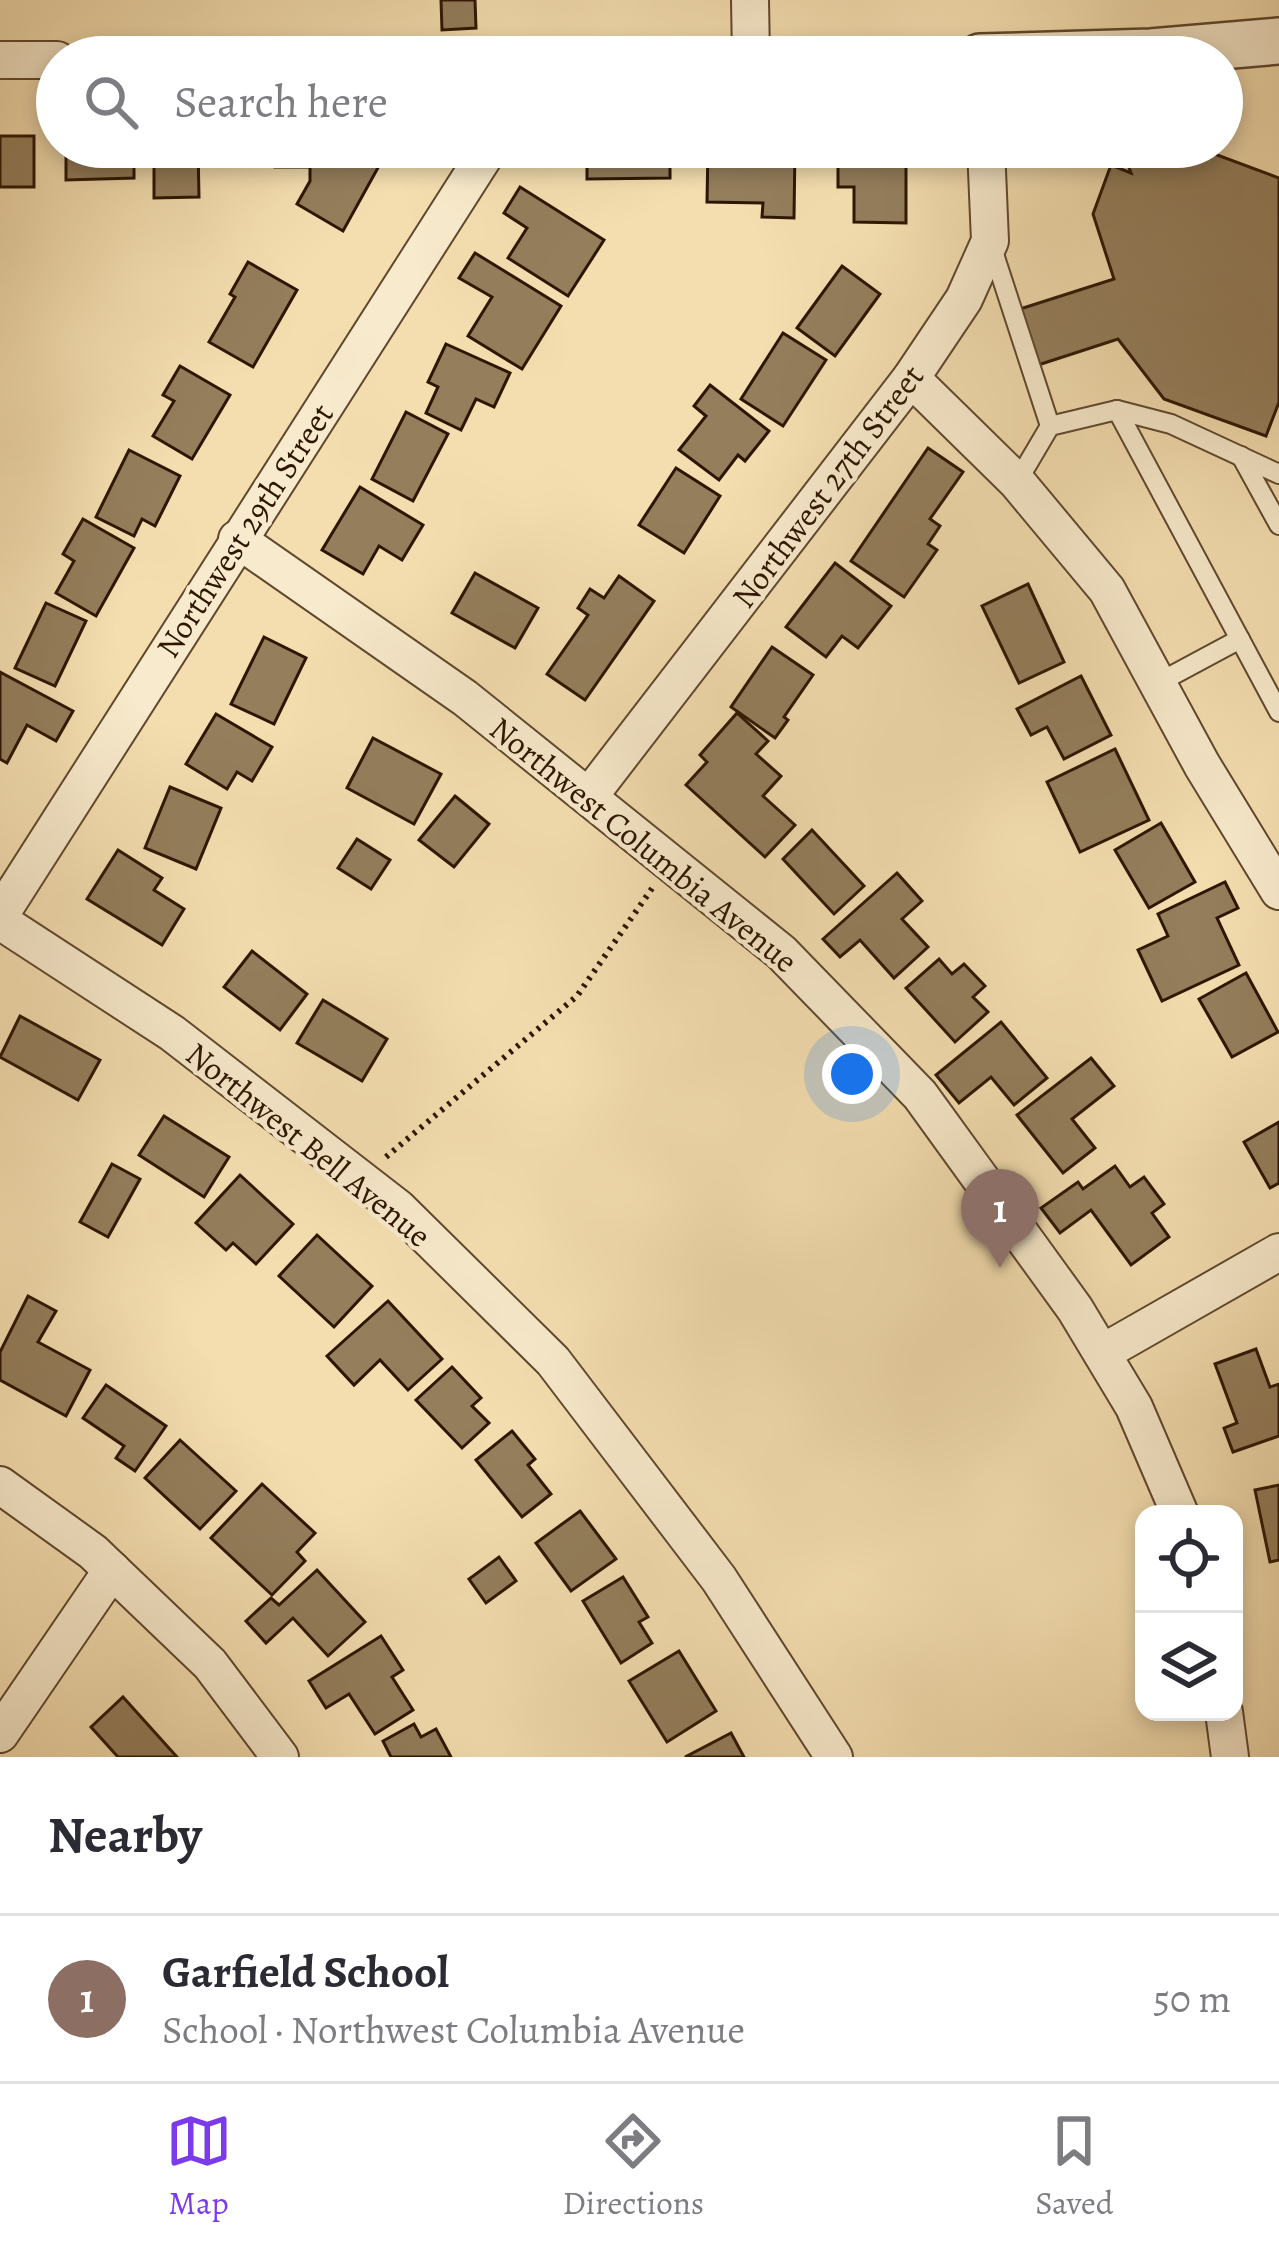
<!DOCTYPE html>
<html lang="en">
<head>
<meta charset="utf-8">
<style>
  body { margin:0; font-family:Alegreya,serif; background:#f7f7f7; color:#2b2b33 }
  .controls { position:absolute; right:36px; bottom:36px; display:grid; overflow:hidden; border-radius:24px; box-shadow:0 6px 18px #0003 }
  .controls button { width:108px; height:108px; display:grid; place-items:center; padding:0; border:0; border-bottom:3px solid #e1e1e2; background:#fff; color:#2b2b33; font:60px sans-serif }
  .you { position:absolute; left:852px; top:1074px; width:42px; height:42px; margin:-30px; border:9px solid #fff; border-radius:50%; background:#1a73e8; box-shadow:0 0 0 18px #1a73e833 }
  .badge { display:grid; place-items:center; width:78px; height:78px; border-radius:50%; background:#7c3aed; color:#fff; font-size:39px; font-weight:700 }
  .pin { position:absolute; translate:-50% -99px; filter:drop-shadow(0 3px 6px #0008) }
  .pin::after { content:''; position:absolute; top:63px; width:42px; height:36px; background:inherit; clip-path:polygon(0 0,100% 0,50% 100%) }
  .list { margin:0; padding:0; list-style:none }
  h2 { display:flex; justify-content:space-between; align-items:center; height:156px; margin:0; padding:0 48px; font-size:51px }
  h2 small { font-size:39px; font-weight:400; color:#7c7c81 }
  .list li { display:grid; grid-template-columns:78px 1fr auto; gap:36px; align-items:center; box-sizing:border-box; height:168px; padding:0 48px; border-top:3px solid #e1e1e2 }
  .list b { display:block; font-size:45px; white-space:nowrap }
  .list p { margin:0; font-size:39px; white-space:nowrap; color:#7c7c81 }
  .list em { font-size:39px; font-style:normal; color:#7c7c81 }
  .icon { flex:none; width:66px; height:66px; fill:none; stroke:currentColor; stroke-width:2; stroke-linecap:round; stroke-linejoin:round }
  .map { position:relative; flex:none; width:1279px; height:1757px; overflow:hidden }
  .search { position:absolute; background:#fff; box-shadow:0 6px 18px #0003; left:36px; right:36px; top:36px; height:132px; display:flex; align-items:center; gap:30px; box-sizing:border-box; padding:0 42px; border-radius:66px; color:#7c7c81; font-size:45px }
  .sheet { height:324px; background:#fff }
  nav { display:flex; justify-content:space-around; align-items:center; box-sizing:border-box; height:168px; border-top:3px solid #e1e1e2; background:#fff; font-size:33px; color:#7c7c81 }
  nav a { display:grid; justify-items:center; gap:6px }
  nav .on { color:#7c3aed }
  .map>svg:first-child { display:block }
  .building { fill:#947e5c; stroke:#2d1601; stroke-width:3 }
  .lines { fill:none; stroke-linecap:round; stroke-linejoin:round }
  .service-casing { stroke:#5f482d; stroke-width:22 }
  .minor-casing { stroke:#5f482d; stroke-width:40 }
  .tertiary-casing { stroke:#5f482d; stroke-width:50 }
  .path { stroke:#2d1601; stroke-width:6; stroke-dasharray:3 6; stroke-linecap:butt }
  .service { stroke:#f8eacc; stroke-width:18 }
  .minor { stroke:#f8eacc; stroke-width:36 }
  .tertiary { stroke:#f8eacc; stroke-width:45 }
  .labels { text-anchor:middle; stroke-width:9; stroke-linejoin:round; paint-order:stroke }
  .street-label { font-size:33px; fill:#2d1601; stroke:#f8eacc }
</style>
</head>
<body>
<div class="map">
<svg width="1279" height="1757" viewBox="0 0 1279 1757">
  <rect width="100%" height="100%" fill="#f4deb0"/>
  <filter id="stains"><feTurbulence type="fractalNoise" baseFrequency=".00167" numOctaves="4"/><feColorMatrix values="0 0 0 0 .2 0 0 0 0 .09 0 0 0 0 .02 0 0 0 .5 -.17"/></filter>
  <radialGradient id="worn" r=".72"><stop offset=".6" stop-color="#630" stop-opacity="0"/><stop offset="1" stop-color="#630" stop-opacity=".3"/></radialGradient>
  <g class="building">
    <polygon points="441,0 475,0 476,28 442,30"/>
    <rect x="0" y="136" width="34" height="51"/>
    <polygon points="66,147 134,147 134,178 66,180"/>
    <polygon points="154,147 198,147 199,197 154,198"/>
    <polygon points="275,147 371,147 385,155 343,231 297,204 310,181 310,167 275,167"/>
    <polygon points="587,147 670,147 670,178 587,179"/>
    <polygon points="708,147 795,147 794,218 762,217 763,203 707,202"/>
    <polygon points="838,147 906,147 906,223 854,222 854,187 838,187"/>
    <polygon points="1135,147 1196,147 1279,178 1279,402 1266,436 1164,399 1118,339 1038,365 1020,309 1114,279 1093,214 1111,165 1131,173 1128,165"/>
    <polygon points="520,187 604,240 568,296 508,258 527,228 504,213"/>
    <polygon points="475,253 561,306 522,369 468,336 492,297 459,278"/>
    <polygon points="248,262 297,290 253,367 209,342 235,297 230,294"/>
    <polygon points="842,266 880,294 835,356 797,328"/>
    <polygon points="783,333 826,360 783,426 741,399"/>
    <polygon points="446,344 510,373 494,407 476,399 461,430 426,413 438,387 428,382"/>
    <polygon points="180,366 230,395 192,459 153,436 174,401 163,395"/>
    <polygon points="710,385 769,431 745,461 738,455 719,480 679,450 706,416 694,406"/>
    <polygon points="406,412 448,434 413,501 372,479"/>
    <polygon points="928,448 963,472 930,519 940,526 928,544 937,550 904,597 851,561"/>
    <polygon points="129,450 180,476 155,526 142,519 134,536 96,517"/>
    <polygon points="676,468 720,496 684,553 639,525"/>
    <polygon points="360,487 423,525 402,560 379,546 363,574 322,550"/>
    <polygon points="83,519 134,548 96,616 56,593 74,561 63,554"/>
    <polygon points="835,563 891,606 858,648 842,636 826,657 786,627"/>
    <polygon points="475,573 538,608 515,648 452,613"/>
    <polygon points="619,576 654,601 585,700 547,674 588,615 578,608 590,589 604,598"/>
    <polygon points="1028,584 1064,662 1019,683 982,606"/>
    <polygon points="46,603 86,621 55,686 15,668"/>
    <polygon points="264,637 306,658 274,724 231,704"/>
    <polygon points="772,647 813,675 784,717 788,720 775,738 731,707"/>
    <polygon points="0,672 73,711 56,741 27,725 7,763 0,759"/>
    <polygon points="1081,676 1111,735 1064,759 1047,727 1031,735 1017,709"/>
    <polygon points="737,713 768,741 756,754 781,776 763,796 795,825 765,857 686,785 707,762 700,755"/>
    <polygon points="216,714 272,747 252,781 237,772 227,789 186,764"/>
    <polygon points="373,738 441,774 414,824 347,788"/>
    <polygon points="1115,749 1149,820 1080,852 1047,782"/>
    <polygon points="170,787 221,808 196,869 145,848"/>
    <polygon points="455,796 489,824 454,867 419,840"/>
    <polygon points="1161,823 1195,882 1149,908 1115,850"/>
    <polygon points="812,830 864,886 834,914 783,859"/>
    <polygon points="357,839 390,860 371,889 338,868"/>
    <polygon points="118,850 162,878 154,890 184,909 162,945 87,899"/>
    <polygon points="897,873 922,901 902,919 928,947 894,978 860,940 840,957 823,939"/>
    <polygon points="1225,882 1238,908 1217,918 1239,965 1162,1001 1138,950 1168,936 1158,914"/>
    <polygon points="252,951 307,994 280,1030 224,987"/>
    <polygon points="939,959 952,974 964,964 985,986 973,997 988,1012 955,1042 906,988"/>
    <polygon points="1246,973 1278,1032 1232,1057 1199,999"/>
    <polygon points="323,1000 387,1039 362,1081 297,1043"/>
    <polygon points="20,1016 100,1060 78,1100 0,1057"/>
    <polygon points="1001,1022 1047,1078 1014,1105 991,1077 959,1103 936,1075"/>
    <polygon points="1091,1058 1114,1086 1072,1119 1095,1148 1063,1173 1017,1115"/>
    <polygon points="164,1116 229,1157 204,1197 139,1155"/>
    <polygon points="1279,1122 1279,1183 1270,1188 1244,1142"/>
    <polygon points="112,1164 140,1179 108,1237 80,1222"/>
    <polygon points="1115,1166 1130,1187 1144,1177 1164,1204 1152,1213 1169,1237 1131,1265 1091,1210 1060,1233 1041,1208 1078,1182 1083,1189"/>
    <polygon points="240,1175 293,1224 256,1264 233,1243 226,1250 196,1223"/>
    <polygon points="317,1235 372,1286 334,1327 279,1276"/>
    <polygon points="28,1296 56,1311 38,1342 90,1370 66,1416 0,1380 0,1352"/>
    <polygon points="388,1301 442,1359 408,1390 380,1360 354,1385 327,1356"/>
    <polygon points="1256,1349 1270,1387 1279,1384 1279,1436 1233,1452 1224,1428 1237,1423 1215,1364"/>
    <polygon points="452,1367 481,1398 472,1406 489,1423 462,1448 416,1400"/>
    <polygon points="106,1385 166,1426 135,1471 116,1458 124,1446 83,1418"/>
    <polygon points="512,1431 535,1459 528,1465 551,1494 522,1517 476,1460"/>
    <polygon points="180,1440 236,1491 200,1529 145,1478"/>
    <polygon points="262,1484 315,1533 297,1552 305,1561 272,1595 211,1538"/>
    <polygon points="1279,1485 1279,1560 1270,1562 1255,1490"/>
    <polygon points="580,1511 616,1559 571,1591 536,1543"/>
    <polygon points="499,1557 516,1581 486,1603 469,1579"/>
    <polygon points="317,1570 365,1622 328,1656 293,1618 266,1643 246,1621 271,1598 279,1605"/>
    <polygon points="623,1577 648,1617 639,1622 652,1643 621,1663 583,1601"/>
    <polygon points="381,1636 403,1670 392,1677 413,1710 375,1734 349,1694 326,1708 309,1681"/>
    <polygon points="679,1651 716,1711 667,1742 629,1681"/>
    <polygon points="123,1697 177,1757 118,1757 91,1727"/>
    <polygon points="414,1724 421,1737 436,1729 451,1757 391,1757 383,1741"/>
    <polygon points="731,1733 744,1757 685,1757"/>
  </g>
  <g class="lines">
    <g class="service-casing">
      <g id="service">
        <polyline points="991,245 1050,426 1017,482"/>
        <polyline points="1117,410 1279,712"/>
        <polyline points="1050,426 1117,410 1171,424 1279,474"/>
        <polyline points="1241,456 1279,525"/>
        <polyline points="1158,683 1240,639"/>
      </g>
    </g>
    <g class="minor-casing">
      <g id="minor">
        <polyline points="750,0 751,57"/>
        <polyline points="915,57 980,57"/>
        <polyline points="0,60 57,60"/>
        <polyline points="911,378 1017,482 1107,590 1202,765 1279,891"/>
        <polyline points="237,539 465,698 781,952 920,1095 1075,1309 1134,1407 1180,1514"/>
        <polyline points="590,795 911,378 964,299 990,241 986,147"/>
        <polyline points="0,915 490,147"/>
        <polyline points="0,921 172,1033 398,1208 553,1361 719,1579 834,1757"/>
        <polyline points="1102,1353 1279,1252"/>
        <polyline points="0,1485 93,1552 210,1664 280,1757"/>
        <polyline points="1224,1712 1230,1757"/>
        <polyline points="0,1734 112,1570"/>
      </g>
    </g>
    <g class="tertiary-casing">
      <polyline id="tertiary" points="980,57 1151,52 1279,41"/>
    </g>
    <polyline class="path" points="386,1157 577,996 653,887"/>
    <use href="#service" class="service"/>
    <use href="#minor" class="minor"/>
    <use href="#tertiary" class="tertiary"/>
  </g>
  <g class="labels">
    <g class="street-label">
      <text transform="translate(827 486) rotate(-53)" y="12">Northwest 27th Street</text>
      <text transform="translate(244 530) rotate(-57)" y="12">Northwest 29th Street</text>
      <text transform="translate(644 844) rotate(39)" y="12">Northwest Columbia Avenue</text>
      <text transform="translate(309 1144) rotate(39)" y="12">Northwest Bell Avenue</text>
    </g>
  </g>
  <rect width="100%" height="100%" filter="url(#stains)"/>
  <rect width="100%" height="100%" fill="url(#worn)"/>
</svg>
<div class="controls">
<button><svg class="icon" aria-label="locate" viewBox="0 0 24 24"><circle cx="12" cy="12" r="6"/><path d="M12 2v4M12 18v4M2 12h4M18 12h4"/></svg></button>
<button><svg class="icon" aria-label="layers" viewBox="0 0 24 24"><path d="M12 4l9 5-9 5-9-5zM3 14l9 5 9-5"/></svg></button>
</div>
<div class="you"></div>
<div class="pin badge" style="left:1000px;top:1268px;background:#8d6e63">1</div>
<div class="search"><svg class="icon" aria-label="search" viewBox="0 0 24 24"><circle cx="10" cy="10" r="6"/><path d="M15 15l6 6"/></svg>Search here</div>
</div>
<section class="sheet">
<h2>Nearby<small></small></h2>
<ul class="list">
<li><span class="badge" style="background:#8d6e63">1</span><div><b>Garfield School</b><p>School · Northwest Columbia Avenue</p></div><em>50 m</em></li>
</ul>
</section>
<nav>
<a class="on"><svg class="icon" aria-label="map" viewBox="0 0 24 24"><path d="M3 6l6-2 6 2 6-2v14l-6 2-6-2-6 2zM9 4v14M15 6v14"/></svg>Map</a>
<a><svg class="icon" aria-label="directions" viewBox="0 0 24 24"><path d="M12 3l9 9-9 9-9-9zM9 14v-3h6M13 9l2 2-2 2"/></svg>Directions</a>
<a><svg class="icon" aria-label="saved" viewBox="0 0 24 24"><path d="M7 4h10v16l-5-4-5 4z"/></svg>Saved</a>
</nav>
</body>
</html>
